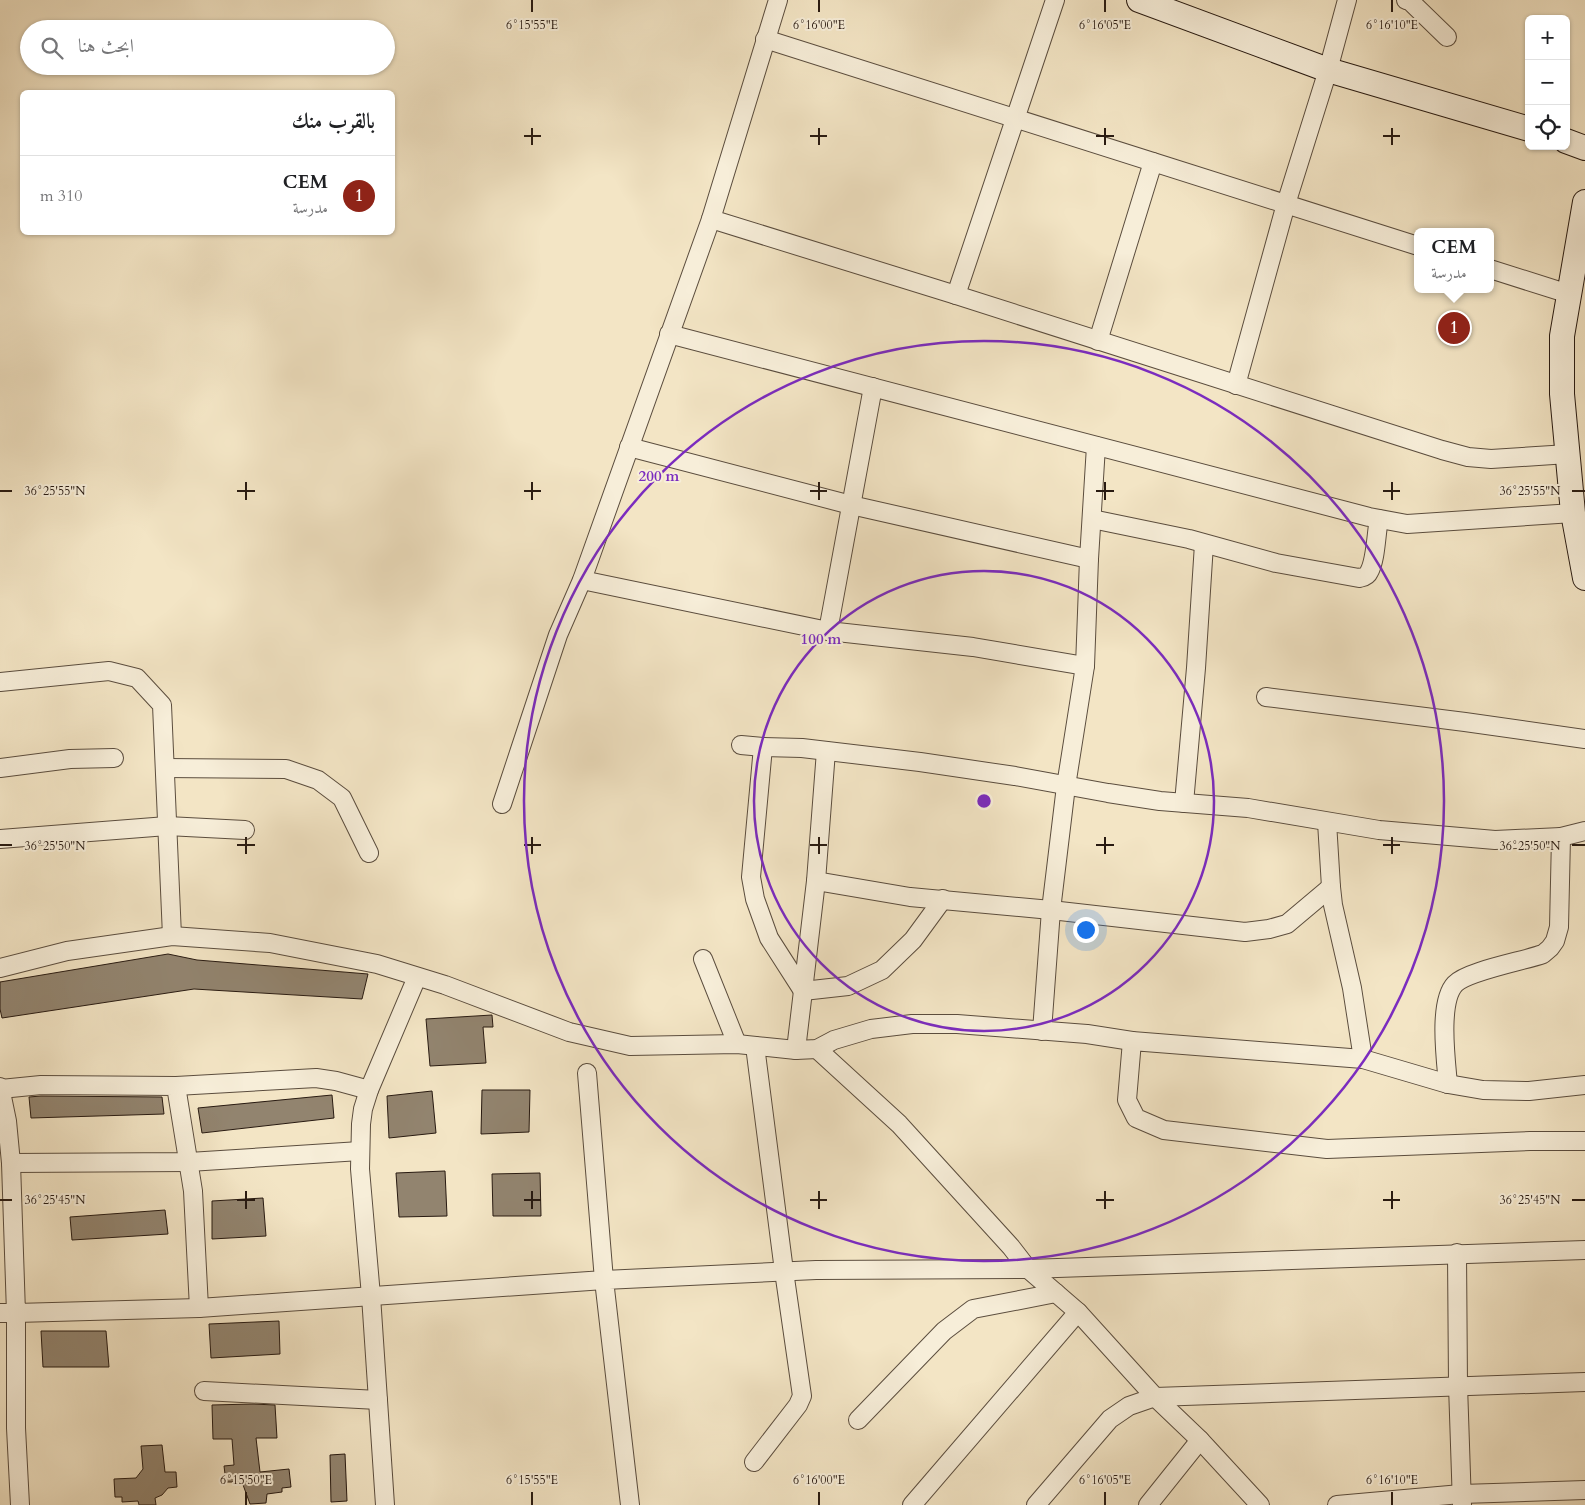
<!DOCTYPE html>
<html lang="ar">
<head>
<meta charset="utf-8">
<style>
  body { margin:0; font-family:Cardo,Amiri,serif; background:#f2f2f2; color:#202124; direction:rtl }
  .controls { position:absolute; right:15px; top:15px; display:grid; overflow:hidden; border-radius:8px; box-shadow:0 1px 4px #0004 }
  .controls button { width:45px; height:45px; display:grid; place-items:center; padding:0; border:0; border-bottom:1px solid #e0e0e0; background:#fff; color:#202124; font:25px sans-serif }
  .you { position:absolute; left:1085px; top:929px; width:18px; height:18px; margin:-12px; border:4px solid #fff; border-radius:50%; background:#1a73e8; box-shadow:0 0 0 8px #1a73e833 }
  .badge { display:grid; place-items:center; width:32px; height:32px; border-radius:50%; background:#8f2418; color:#fff; font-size:16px; font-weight:700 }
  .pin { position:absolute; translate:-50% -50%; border:2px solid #fff; box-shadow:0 1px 5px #0006 }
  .popup { position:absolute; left:1414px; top:228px; width:80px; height:65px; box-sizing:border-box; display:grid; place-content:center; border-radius:8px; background:#fff; filter:drop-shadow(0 1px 4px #0005); font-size:16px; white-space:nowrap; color:#757577 }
  .popup b { font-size:19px; color:#202124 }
  .popup::after { content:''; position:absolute; left:50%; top:100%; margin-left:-10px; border:10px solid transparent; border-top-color:#fff }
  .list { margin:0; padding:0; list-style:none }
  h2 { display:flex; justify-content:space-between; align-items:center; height:65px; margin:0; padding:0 20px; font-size:21px }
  h2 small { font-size:16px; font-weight:400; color:#757577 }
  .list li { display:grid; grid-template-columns:32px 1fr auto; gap:15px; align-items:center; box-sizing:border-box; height:80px; padding:0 20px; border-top:1px solid #e0e0e0 }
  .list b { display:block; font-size:19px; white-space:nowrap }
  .list p { margin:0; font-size:16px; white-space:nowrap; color:#757577 }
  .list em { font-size:16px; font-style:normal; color:#757577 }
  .icon { flex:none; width:28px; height:28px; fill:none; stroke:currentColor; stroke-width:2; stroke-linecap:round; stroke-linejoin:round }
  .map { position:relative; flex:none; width:1585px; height:1505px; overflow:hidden; direction:ltr }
  .search { position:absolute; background:#fff; box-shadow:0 1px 4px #0004; left:20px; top:20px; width:375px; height:55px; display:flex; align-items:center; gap:12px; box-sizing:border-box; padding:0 18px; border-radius:28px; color:#757577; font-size:19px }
  .panel { position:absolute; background:#fff; box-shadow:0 1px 4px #0004; left:20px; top:90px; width:375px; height:145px; border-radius:8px; direction:rtl }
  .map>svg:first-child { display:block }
  .building { fill:#92846f; stroke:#281a11 }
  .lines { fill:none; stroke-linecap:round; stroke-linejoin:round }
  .street-casing { stroke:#5b4d3e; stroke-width:20 }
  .secondary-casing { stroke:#281a11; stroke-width:26 }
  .street { stroke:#f7eed9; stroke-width:18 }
  .secondary { stroke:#f7eed9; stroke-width:24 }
  .ticks { fill:none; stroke:#281a11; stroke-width:2 }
  .ring { fill:none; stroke:#7b2cbf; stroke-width:2.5 }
  .ticks-label { font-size:12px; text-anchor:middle; fill:#281a11; stroke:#f7eed9; stroke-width:4; stroke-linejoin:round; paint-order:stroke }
  .centre { fill:#7b2cbf; stroke:#f7eed9; stroke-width:2.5 }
  .ring-label { font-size:15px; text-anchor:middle; font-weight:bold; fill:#7b2cbf; stroke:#f7eed9; stroke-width:4; stroke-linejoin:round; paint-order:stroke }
</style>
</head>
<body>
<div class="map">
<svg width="1585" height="1505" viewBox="0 0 1585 1505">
  <rect width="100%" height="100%" fill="#f3e5c5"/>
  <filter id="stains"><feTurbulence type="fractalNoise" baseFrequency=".004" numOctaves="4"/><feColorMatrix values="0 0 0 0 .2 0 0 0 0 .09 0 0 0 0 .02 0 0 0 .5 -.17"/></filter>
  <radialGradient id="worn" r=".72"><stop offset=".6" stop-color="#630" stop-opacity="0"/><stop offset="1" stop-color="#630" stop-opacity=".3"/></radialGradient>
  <g class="building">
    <polygon points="168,954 197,960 368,974 362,999 194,989 2,1018 0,1009 0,982"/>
    <polygon points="492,1015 493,1027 483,1027 486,1063 430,1066 426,1019"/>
    <polygon points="482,1090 530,1090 529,1132 481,1134"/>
    <polygon points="432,1091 436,1133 389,1138 387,1096"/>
    <polygon points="332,1095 334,1118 202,1133 198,1108"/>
    <polygon points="41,1096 162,1097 164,1114 31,1118 29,1097"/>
    <polygon points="445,1171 447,1216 399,1217 396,1173"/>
    <polygon points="540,1173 541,1216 493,1216 492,1174"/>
    <polygon points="263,1198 266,1236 212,1239 212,1201"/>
    <polygon points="165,1210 168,1234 72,1240 70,1217"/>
    <polygon points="279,1321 280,1354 211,1358 209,1324"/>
    <polygon points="41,1331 106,1331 109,1367 43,1367"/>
    <polygon points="253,1404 275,1405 277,1438 256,1438 260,1472 289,1469 291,1487 282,1488 282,1492 267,1494 266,1503 250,1504 242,1482 226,1482 224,1466 234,1465 232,1439 213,1439 212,1405"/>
    <polygon points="162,1445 165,1472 176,1472 177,1487 168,1488 162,1495 155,1498 156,1505 139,1505 138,1501 122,1502 122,1497 115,1497 114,1479 136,1478 143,1469 141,1446"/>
    <polygon points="345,1454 347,1501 331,1502 330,1455"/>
  </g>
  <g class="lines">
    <g class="street-casing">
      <g id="street">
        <polyline points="1406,0 1410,1 1447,37"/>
        <polyline points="765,39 1418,246"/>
        <polyline points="711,219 956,295 1442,450 1468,457 1491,459 1568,454"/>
        <polyline points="1490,269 1569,294"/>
        <polyline points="956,295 1055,0"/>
        <polyline points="669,334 1369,517 1407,524 1573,513"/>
        <polyline points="1098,341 1153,162"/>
        <polyline points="1236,385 1286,204 1328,70 1347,0"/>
        <polyline points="629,447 851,505 1089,559"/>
        <path d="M1092,519L1189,539L1276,563L1359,578C1363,577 1367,577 1369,572C1376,560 1376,534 1379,519"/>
        <polyline points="582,580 828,631 973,647 1085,666"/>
        <polyline points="828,631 873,387"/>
        <polyline points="0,682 109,671 137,678 162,705 172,936"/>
        <polyline points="1266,697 1465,722 1585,739"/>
        <polyline points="741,745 763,747"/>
        <polyline points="0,768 70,759 114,758"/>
        <polyline points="165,768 286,769 318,780 342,798 369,853"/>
        <polyline points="1184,803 1196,668 1204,544"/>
        <polyline points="502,804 558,635 582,580 711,219 778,0"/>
        <polyline points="1327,822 1331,887 1333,905 1352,988 1363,1059"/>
        <polyline points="1561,837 1585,831"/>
        <polyline points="0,839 167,826 245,830"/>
        <polyline points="816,881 910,897 1051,910 1245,932 1269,929 1287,924 1331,887"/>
        <path d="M943,899L913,940L882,970L848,986L803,991L769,938L755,899L751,877L763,747L802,748L920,762L1015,776L1108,793L1160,801L1248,808L1379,830L1495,840L1561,837L1559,927L1555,941L1550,948L1543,954C1524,961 1467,971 1455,984C1438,1002 1446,1061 1448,1084"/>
        <polyline points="703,959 737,1044"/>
        <polyline points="0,968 67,951 172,936 270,943 377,964 445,985 569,1032 630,1046 737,1044 796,1050 817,1049 834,1040 871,1029 912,1024 957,1024 1087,1034 1132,1041"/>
        <polyline points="1042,1031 1051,910 1066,786 1085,666 1089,559 1096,446"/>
        <polyline points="817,1049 899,1124 1011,1247 1028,1269 1078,1312 1155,1397 1200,1440 1260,1505"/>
        <polyline points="796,1050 816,881 826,751"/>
        <polyline points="1585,1085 1529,1091 1483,1090 1448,1084 1363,1059 1132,1041 1127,1100 1136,1118 1164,1130 1327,1149 1530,1141 1585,1141"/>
        <polyline points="176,1086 316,1078 336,1081 369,1090"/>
        <polyline points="0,1087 7,1121 11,1163 16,1313 199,1308 604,1280 587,1073"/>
        <polyline points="1,1089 41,1085 176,1086 193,1191 199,1308"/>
        <polyline points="11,1163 189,1162 360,1151"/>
        <polyline points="1457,1253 1458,1385 1462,1505"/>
        <polyline points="0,1313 16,1313 16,1428 20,1505"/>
        <polyline points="204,1391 378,1400"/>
        <polyline points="858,1420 944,1331 973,1309 1056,1293"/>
        <polyline points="754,1462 798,1405 802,1396 784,1271 755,1046"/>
        <polyline points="385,1505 371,1296 360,1169 361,1124 363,1109 369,1090 417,977"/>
        <polyline points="630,1505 604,1280 816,1270 1028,1269 1585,1250"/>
        <polyline points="912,1505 1078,1312"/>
        <polyline points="1036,1505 1110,1419 1129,1406 1155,1397 1585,1382"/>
        <polyline points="1148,1505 1200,1440"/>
        <polyline points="1337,1505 1461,1494 1585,1490"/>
      </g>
    </g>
    <g class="secondary-casing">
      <g id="secondary">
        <polyline points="1139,0 1328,70 1529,129"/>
        <polyline points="1566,141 1585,148"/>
        <polyline points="1585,202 1562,336 1562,394 1573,513 1585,578"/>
      </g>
    </g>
    <use href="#street" class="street"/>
    <use href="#secondary" class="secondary"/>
  </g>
  <path class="ticks" d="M532,0V12M819,0V12M1105,0V12M1392,0V12M532,128V145M819,128V145M1105,128V145M1392,128V145M524,136H541M810,136H827M1096,136H1114M1383,136H1400M246,482V500M532,482V500M819,482V500M1105,482V500M1392,482V500M0,491H12M237,491H255M524,491H541M810,491H827M1096,491H1114M1383,491H1400M1572,491H1585M246,837V854M532,837V854M819,837V854M1105,837V854M1392,837V854M0,845H12M237,845H255M524,845H541M810,845H827M1096,845H1114M1383,845H1400M1572,845H1585M246,1191V1209M532,1191V1209M819,1191V1209M1105,1191V1209M1392,1191V1209M0,1200H12M237,1200H255M524,1200H541M810,1200H827M1096,1200H1114M1383,1200H1400M1572,1200H1585M246,1492V1505M532,1492V1505M819,1492V1505M1105,1492V1505M1392,1492V1505"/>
  <g class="ring">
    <circle cx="984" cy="801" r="230"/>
    <circle cx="984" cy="801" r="460"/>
  </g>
  <g class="ticks-label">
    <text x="532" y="29">6°15'55"E</text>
    <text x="819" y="29">6°16'00"E</text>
    <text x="1105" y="29">6°16'05"E</text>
    <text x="1392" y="29">6°16'10"E</text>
    <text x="55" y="495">36°25'55"N</text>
    <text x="1530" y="495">36°25'55"N</text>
    <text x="55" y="850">36°25'50"N</text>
    <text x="1530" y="850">36°25'50"N</text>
    <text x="55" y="1204">36°25'45"N</text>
    <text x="1530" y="1204">36°25'45"N</text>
    <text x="246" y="1484">6°15'50"E</text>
    <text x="532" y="1484">6°15'55"E</text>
    <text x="819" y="1484">6°16'00"E</text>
    <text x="1105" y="1484">6°16'05"E</text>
    <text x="1392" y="1484">6°16'10"E</text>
  </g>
  <circle cx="984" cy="801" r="8" class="centre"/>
  <g class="ring-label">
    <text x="659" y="481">200 m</text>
    <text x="821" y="644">100 m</text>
  </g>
  <rect width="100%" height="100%" filter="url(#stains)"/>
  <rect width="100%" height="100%" fill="url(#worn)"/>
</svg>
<div class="controls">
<button>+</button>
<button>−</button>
<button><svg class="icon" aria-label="locate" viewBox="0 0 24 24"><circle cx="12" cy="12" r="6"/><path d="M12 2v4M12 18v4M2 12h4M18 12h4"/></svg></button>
</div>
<div class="you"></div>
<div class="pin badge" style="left:1454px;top:328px">1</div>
<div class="popup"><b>CEM</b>مدرسة</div>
<div class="search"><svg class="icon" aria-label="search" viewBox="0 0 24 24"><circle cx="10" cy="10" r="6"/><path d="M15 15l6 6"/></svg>ابحث هنا</div>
<section class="panel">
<h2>بالقرب منك<small></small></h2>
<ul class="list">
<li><span class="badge">1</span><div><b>CEM</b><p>مدرسة</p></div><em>310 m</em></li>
</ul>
</section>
</div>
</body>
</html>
